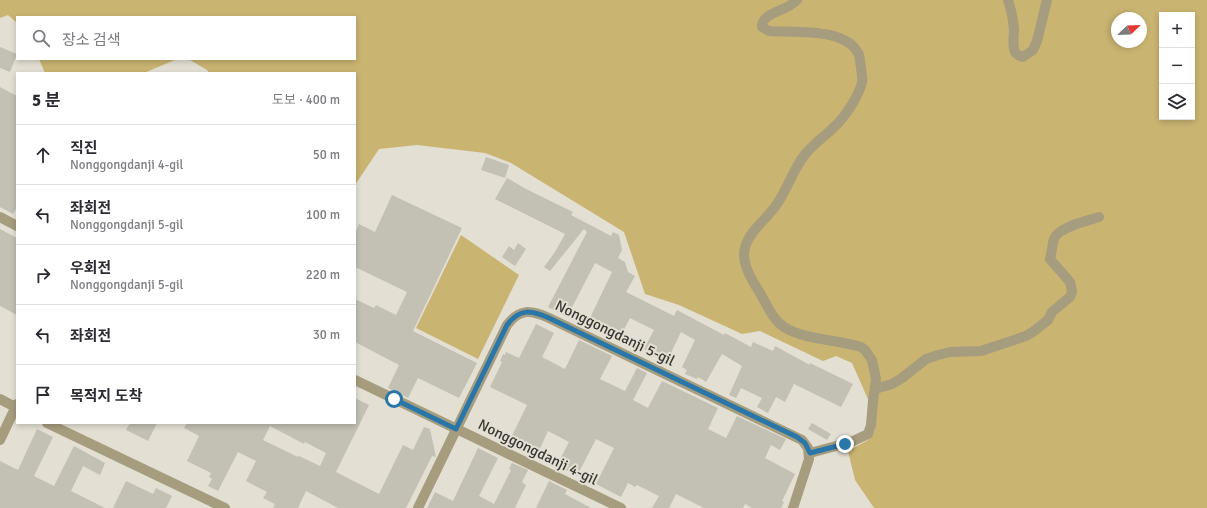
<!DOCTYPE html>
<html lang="ko">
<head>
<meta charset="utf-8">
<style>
  body { margin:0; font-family:Signika,"Noto Sans KR",sans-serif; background:#f7f7f7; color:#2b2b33 }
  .controls { position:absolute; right:12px; top:12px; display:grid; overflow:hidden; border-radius:0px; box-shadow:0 2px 6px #0003 }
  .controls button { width:36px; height:36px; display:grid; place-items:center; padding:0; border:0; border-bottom:1px solid #e1e1e2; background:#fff; color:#2b2b33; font:20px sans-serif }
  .compass { position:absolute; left:1111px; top:12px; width:36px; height:36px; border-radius:50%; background:#fff; box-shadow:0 2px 6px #0003; rotate:67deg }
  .stop { position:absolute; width:12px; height:12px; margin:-9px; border:3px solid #2977a9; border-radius:50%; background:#fff }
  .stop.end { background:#2977a9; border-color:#fff; box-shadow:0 1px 4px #0008 }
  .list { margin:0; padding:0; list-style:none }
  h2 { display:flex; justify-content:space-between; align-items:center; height:52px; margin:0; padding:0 16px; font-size:17px }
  h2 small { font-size:13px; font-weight:400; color:#7c7c81 }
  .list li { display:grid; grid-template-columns:26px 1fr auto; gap:12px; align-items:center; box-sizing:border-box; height:60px; padding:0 16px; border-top:1px solid #e1e1e2 }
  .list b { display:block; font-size:15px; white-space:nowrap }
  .list p { margin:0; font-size:13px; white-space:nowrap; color:#7c7c81 }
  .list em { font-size:13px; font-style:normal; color:#7c7c81 }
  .icon { flex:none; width:22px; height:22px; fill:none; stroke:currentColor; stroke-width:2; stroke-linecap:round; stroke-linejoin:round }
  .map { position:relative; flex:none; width:1207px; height:508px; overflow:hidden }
  .search { position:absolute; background:#fff; box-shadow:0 2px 6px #0003; left:16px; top:16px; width:340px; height:44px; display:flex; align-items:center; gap:10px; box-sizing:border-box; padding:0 14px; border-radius:0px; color:#7c7c81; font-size:15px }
  .panel { position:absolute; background:#fff; box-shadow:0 2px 6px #0003; left:16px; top:72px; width:340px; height:352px; border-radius:0px }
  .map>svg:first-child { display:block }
  .green { fill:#cab472; fill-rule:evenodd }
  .building { fill:#c3c0b4; fill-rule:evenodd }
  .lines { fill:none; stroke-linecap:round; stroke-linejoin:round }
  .minor { stroke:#a69c7e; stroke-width:10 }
  .route { stroke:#2977a9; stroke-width:5 }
  .labels { text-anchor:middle; stroke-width:4; stroke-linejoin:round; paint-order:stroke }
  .street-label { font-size:15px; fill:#393733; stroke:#e3dfd3 }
</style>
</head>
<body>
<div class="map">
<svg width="1207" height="508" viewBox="0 0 1207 508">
  <rect width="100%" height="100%" fill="#e3dfd3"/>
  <g class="green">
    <path d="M0,0H1207V508H874L855,480L848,451L868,440L875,430V415L852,363L836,356L823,361L760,331L742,334L679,305L645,294L624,232L511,163L485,153L417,145L379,149L355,185V73H209L207,70L190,60L177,59L144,73H45L39,59H355V17H17V23L8,15L0,18ZM1162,15H1192V117H1162ZM1117,18H1141V42H1117Z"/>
    <polygon points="461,235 519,275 478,359 416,328"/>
  </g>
  <g class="building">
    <polygon points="0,47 17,54 10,72 0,68"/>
    <polygon points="0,87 17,96 17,207 13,214 0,207"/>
    <polygon points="486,157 509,165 505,178 481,170"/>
    <polygon points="507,178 526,189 573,212 571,215 611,236 613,232 619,235 622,250 618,258 625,262 628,272 635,276 626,292 674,316 677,310 724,335 725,333 751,347 753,342 773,351 775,346 810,365 810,363 853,384 841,407 794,384 785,402 776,397 768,413 757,407 762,398 741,388 736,398 729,395 742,366 722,354 706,382 698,377 697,379 685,374 687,370 682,367 695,340 681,332 666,363 653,356 654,355 644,349 654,330 630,318 620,337 607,330 606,331 588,322 612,272 595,263 567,317 548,307 587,232 584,229 550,271 544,267 555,252 565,234 495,199"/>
    <polygon points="392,195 462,228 413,331 477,363 459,398 418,378 408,398 388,388 399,365 355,342 355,299 374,308 376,305 396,315 407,292 355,267 355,233 359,224 375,232"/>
    <polygon points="0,229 17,238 17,315 0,306"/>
    <polygon points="518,243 526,249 515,266 502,257 509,246 514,250"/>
    <polygon points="536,324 554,333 542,357 565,369 579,340 612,356 600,379 625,391 637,368 647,373 633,400 648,408 662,381 718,408 708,429 726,438 737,416 786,439 780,450 771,445 765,458 795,474 782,501 784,502 781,508 752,508 745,504 743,508 704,508 676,494 669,508 652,508 659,496 637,485 635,487 628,483 621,497 596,484 614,448 596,439 577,476 557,465 569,442 548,431 536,457 508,444 527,405 490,387 502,362 500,361 503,354 505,355 506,352 519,358"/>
    <path d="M355,398L369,405L336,472L379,494L403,445L413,450L424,427L430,429L436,457L432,456L406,508H338L306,491L298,508H273L275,504L263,498L267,492L246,481L256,461L238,452L218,491L208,486L212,479L209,477L211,473L187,461L199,436L184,428L187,423H355ZM270,426L304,444L305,442L326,453L320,466L299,456L298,457L263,440Z"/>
    <polygon points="130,423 157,423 148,441 126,430"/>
    <polygon points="812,423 831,434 827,440 808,429"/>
    <polygon points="37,429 53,437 34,476 54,486 74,446 105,463 100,475 83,466 71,491 105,508 0,508 0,461 18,470"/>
    <polygon points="478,448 498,458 479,496 494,504 511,470 509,469 512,463 528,470 522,482 526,485 515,508 427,508 435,492 453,501"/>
    <polygon points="126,481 153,494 156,488 172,496 166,508 113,508"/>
    <polygon points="549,481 567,490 565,494 591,508 536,508"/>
  </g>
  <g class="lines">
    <g class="minor">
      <path d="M797,0C795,2 792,4 789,6C781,11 761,15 762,27L769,31C793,33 847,27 859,55C860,58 860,63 861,67C861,72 863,76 862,82C860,93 848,112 840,121C829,134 813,143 803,157C793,171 787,189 777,204C766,221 745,233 744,254C744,268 753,282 760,293C767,305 773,320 784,327C802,339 839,340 861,347L865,350L872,360L876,379L873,401L871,425L868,434L851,442L810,453"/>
      <path d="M1008,0C1011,9 1013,19 1014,29C1014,36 1012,45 1015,52C1017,55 1019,56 1023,57L1033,50L1037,41L1047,0"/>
      <polyline points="0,217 17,226"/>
      <polyline points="355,380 621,508"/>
      <path d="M875,389L892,384L902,378L926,359L938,355L950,352L981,351L1026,336L1034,331L1048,320L1052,312L1070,297L1072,292L1071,286L1070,282L1050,259C1052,252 1052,245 1054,239C1058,227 1087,221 1099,217"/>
      <polyline points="0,399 17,408"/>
      <polyline points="47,423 225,508"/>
      <polyline points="0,440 17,404"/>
      <path d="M418,508L507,325C520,308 531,310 549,318L802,440L808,448L809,459L793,508"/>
    </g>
  </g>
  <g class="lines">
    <path class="route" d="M394,399L456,429L507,325C520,308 531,310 549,318L797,437L805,443L810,453L845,444"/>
  </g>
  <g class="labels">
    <g class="street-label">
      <text transform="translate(615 333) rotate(26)" y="5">Nonggongdanji 5-gil</text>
      <text transform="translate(538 452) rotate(26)" y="5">Nonggongdanji 4-gil</text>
    </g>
  </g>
</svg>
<div class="controls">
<button>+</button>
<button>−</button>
<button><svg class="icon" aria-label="layers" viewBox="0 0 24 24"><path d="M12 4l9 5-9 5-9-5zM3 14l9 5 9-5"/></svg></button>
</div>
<svg class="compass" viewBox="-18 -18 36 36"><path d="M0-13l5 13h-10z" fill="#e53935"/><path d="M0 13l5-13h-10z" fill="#7c7c81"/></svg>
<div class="stop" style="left:394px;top:399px"></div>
<div class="stop end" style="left:845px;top:444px"></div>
<div class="search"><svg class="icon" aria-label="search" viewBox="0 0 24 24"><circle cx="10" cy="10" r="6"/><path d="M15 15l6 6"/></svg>장소 검색</div>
<section class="panel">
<h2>5 분<small>도보 · 400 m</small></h2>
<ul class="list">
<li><svg class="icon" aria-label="ahead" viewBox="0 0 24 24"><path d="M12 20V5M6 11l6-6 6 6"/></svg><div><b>직진</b><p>Nonggongdanji 4-gil</p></div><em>50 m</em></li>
<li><svg class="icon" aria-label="left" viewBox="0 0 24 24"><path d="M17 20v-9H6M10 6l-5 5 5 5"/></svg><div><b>좌회전</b><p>Nonggongdanji 5-gil</p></div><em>100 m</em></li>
<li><svg class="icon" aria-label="right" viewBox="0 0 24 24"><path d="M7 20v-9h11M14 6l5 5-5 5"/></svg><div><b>우회전</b><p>Nonggongdanji 5-gil</p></div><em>220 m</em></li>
<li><svg class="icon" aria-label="left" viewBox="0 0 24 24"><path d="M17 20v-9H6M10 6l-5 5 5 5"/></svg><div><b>좌회전</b></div><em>30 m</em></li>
<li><svg class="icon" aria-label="arrive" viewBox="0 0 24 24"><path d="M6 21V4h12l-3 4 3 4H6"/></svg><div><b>목적지 도착</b></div></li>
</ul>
</section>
</div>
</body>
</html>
